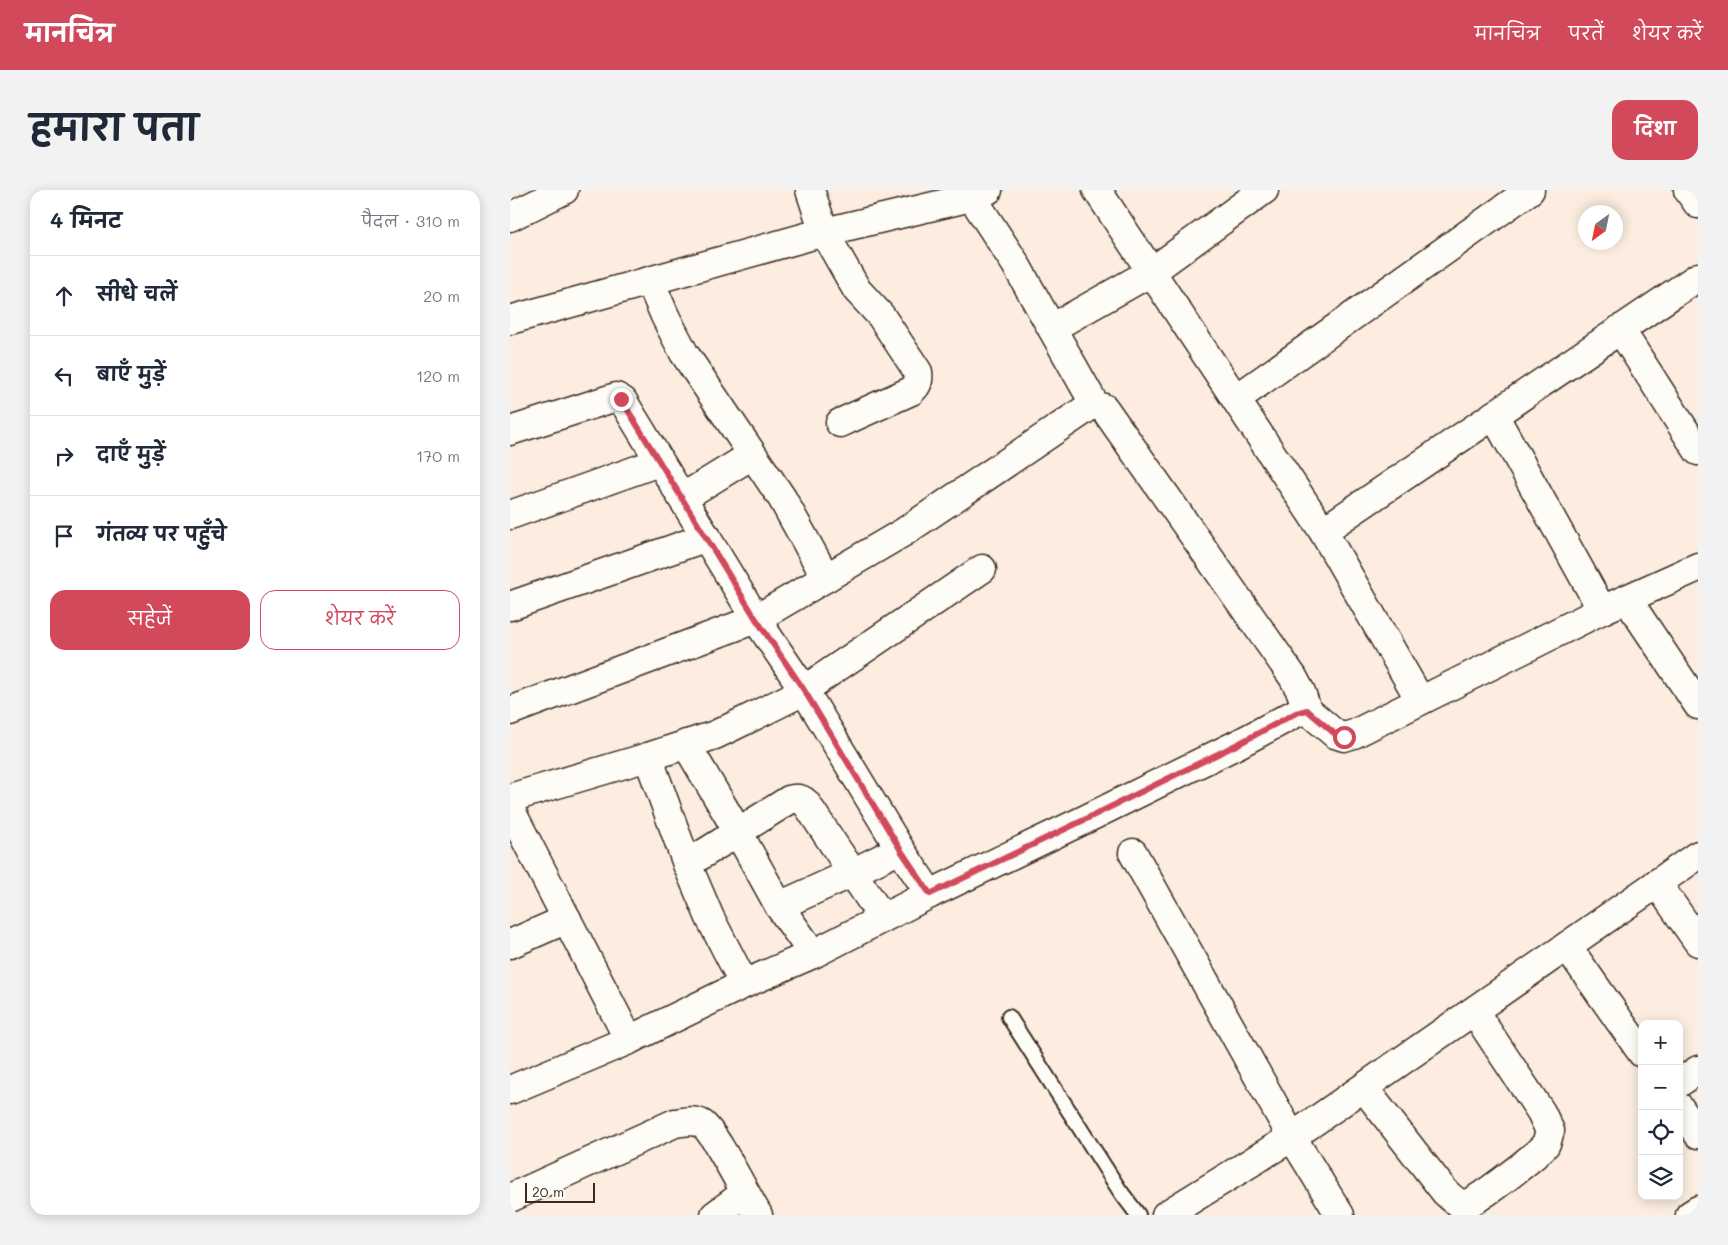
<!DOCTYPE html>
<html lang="hi">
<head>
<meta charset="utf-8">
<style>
  body { margin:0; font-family:Mali,"Playpen Sans Deva",sans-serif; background:#f2f2f3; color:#1f2937 }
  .controls { position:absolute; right:15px; bottom:15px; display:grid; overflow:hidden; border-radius:10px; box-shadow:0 2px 12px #0003 }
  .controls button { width:45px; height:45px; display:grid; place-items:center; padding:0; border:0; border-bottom:1px solid #e0e1e3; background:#fff; color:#1f2937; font:25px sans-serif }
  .compass { position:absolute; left:1068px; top:15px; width:45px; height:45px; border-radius:50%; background:#fff; box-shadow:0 2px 12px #0003; rotate:213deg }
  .scale { position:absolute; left:15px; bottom:12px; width:70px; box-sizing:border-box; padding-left:5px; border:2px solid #3b2a1e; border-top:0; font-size:14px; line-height:18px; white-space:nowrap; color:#3b2a1e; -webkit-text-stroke:4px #fdfcf7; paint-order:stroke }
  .stop { position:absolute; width:15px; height:15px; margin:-11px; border:4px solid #d1495b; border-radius:50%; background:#fff }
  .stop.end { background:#d1495b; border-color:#fff; box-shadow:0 1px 5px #0008 }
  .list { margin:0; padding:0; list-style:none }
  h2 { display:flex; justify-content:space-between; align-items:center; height:65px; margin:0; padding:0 20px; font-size:21px }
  h2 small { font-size:16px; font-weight:400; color:#747a83 }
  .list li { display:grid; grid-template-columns:32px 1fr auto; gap:15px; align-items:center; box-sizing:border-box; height:80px; padding:0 20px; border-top:1px solid #e0e1e3 }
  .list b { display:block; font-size:19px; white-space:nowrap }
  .list em { font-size:16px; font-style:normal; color:#747a83 }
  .actions { display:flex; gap:10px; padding:15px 20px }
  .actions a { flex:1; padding:11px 0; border:1px solid #d1495b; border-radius:15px; text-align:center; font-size:18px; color:#d1495b }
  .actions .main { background:#d1495b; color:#fff }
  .icon { flex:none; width:28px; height:28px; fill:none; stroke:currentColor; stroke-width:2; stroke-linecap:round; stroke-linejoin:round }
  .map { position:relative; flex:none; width:1188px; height:1025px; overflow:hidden; border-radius:15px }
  header { display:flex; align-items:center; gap:30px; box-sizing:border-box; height:70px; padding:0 25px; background:#d1495b; color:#fff }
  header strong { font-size:24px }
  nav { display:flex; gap:28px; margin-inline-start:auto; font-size:18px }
  .intro { display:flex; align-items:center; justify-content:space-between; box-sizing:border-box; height:120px; padding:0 30px }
  h1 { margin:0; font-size:35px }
  .button { padding:12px 22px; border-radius:15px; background:#d1495b; color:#fff; font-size:18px; font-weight:700 }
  main { display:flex; gap:30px; padding:0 30px }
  aside { flex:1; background:#fff; border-radius:15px; box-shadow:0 2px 12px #0003 }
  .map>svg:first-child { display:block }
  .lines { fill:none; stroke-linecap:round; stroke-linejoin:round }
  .lane-casing { stroke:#3b2a1e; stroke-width:18 }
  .street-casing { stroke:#3b2a1e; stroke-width:31 }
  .lane { stroke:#fdfcf7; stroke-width:14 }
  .street { stroke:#fdfcf7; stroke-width:28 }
  .route { stroke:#d1495b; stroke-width:6 }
</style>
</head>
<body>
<header>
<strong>मानचित्र</strong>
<nav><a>मानचित्र</a><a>परतें</a><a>शेयर करें</a></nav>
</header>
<div class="intro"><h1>हमारा पता</h1><a class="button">दिशा</a></div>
<main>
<aside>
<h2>4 मिनट<small>पैदल · 310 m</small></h2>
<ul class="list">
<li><svg class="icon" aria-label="ahead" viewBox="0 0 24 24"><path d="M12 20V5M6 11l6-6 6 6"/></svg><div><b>सीधे चलें</b></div><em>20 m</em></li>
<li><svg class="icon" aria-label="left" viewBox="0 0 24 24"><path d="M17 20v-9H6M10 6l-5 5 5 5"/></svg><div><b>बाएँ मुड़ें</b></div><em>120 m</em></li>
<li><svg class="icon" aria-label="right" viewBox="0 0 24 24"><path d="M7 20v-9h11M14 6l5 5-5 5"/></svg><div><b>दाएँ मुड़ें</b></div><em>170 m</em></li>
<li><svg class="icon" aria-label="arrive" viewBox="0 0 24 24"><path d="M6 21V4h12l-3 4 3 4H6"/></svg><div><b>गंतव्य पर पहुँचे</b></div></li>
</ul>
<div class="actions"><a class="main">सहेजें</a><a>शेयर करें</a></div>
</aside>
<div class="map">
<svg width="1188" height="1025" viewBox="0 0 1188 1025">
  <rect width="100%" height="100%" fill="#fcede0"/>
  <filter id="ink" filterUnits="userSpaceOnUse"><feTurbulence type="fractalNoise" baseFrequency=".02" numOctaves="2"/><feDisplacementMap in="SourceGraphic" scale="10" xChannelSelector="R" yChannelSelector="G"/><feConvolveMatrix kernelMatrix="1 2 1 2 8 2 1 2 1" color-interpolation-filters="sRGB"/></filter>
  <g filter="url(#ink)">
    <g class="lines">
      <g class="lane-casing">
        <polyline id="lane" points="499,827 610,1001 628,1025"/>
      </g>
      <g class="street-casing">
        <g id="street">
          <path d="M300,0L314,42L347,100L371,126L408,182C409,191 408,195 401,201L330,233"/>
          <polyline points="587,0 813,341 910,510"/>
          <polyline points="1178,0 1188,14"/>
          <polyline points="462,7 505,73 585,215 594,218 783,487 791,502 797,520"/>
          <polyline points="0,27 54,0"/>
          <polyline points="140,91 155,126 174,163 272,308 316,388"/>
          <polyline points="0,130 314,42 462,7 478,0"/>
          <polyline points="542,138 641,82 754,0"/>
          <polyline points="1110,139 1188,261"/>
          <polyline points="726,209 1020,0"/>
          <polyline points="984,225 1092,420"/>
          <polyline points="0,241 106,207 113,211 246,429 294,500 390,659 420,704"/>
          <polyline points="172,308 242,265"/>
          <polyline points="0,325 149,272"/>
          <polyline points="813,341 1188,87"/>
          <polyline points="1117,409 1188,515"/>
          <polyline points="0,416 197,347"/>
          <polyline points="0,521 246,429 394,342 582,215 585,215"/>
          <polyline points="176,554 228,642 269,716 303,764"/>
          <polyline points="138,567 177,674 200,728 234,794"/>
          <polyline points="0,608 138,567 205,545 234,531 288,504 472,379"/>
          <polyline points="0,619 119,850"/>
          <polyline points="623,663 782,947 830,1025"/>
          <path d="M177,674L279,610C286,608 291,608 296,613L372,727"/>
          <polyline points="1147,693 1188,752"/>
          <polyline points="269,716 342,683 390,659"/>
          <polyline points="0,754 57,729"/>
          <polyline points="1057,756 1132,863"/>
          <polyline points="1169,893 1188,880"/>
          <path d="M854,898L935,1002C942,1008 948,1016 958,1013C970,1009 1026,966 1035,955C1038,951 1038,945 1040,941L1031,922L964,821"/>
          <polyline points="0,900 119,850 234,794 303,764 420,704 574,630 730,553 786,523 797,520 825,544 834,547 844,544 1092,420 1188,377"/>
          <polyline points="1169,917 1188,944"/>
          <path d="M0,1008L165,933C174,932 184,929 192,934C204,941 238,1009 248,1025"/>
          <polyline points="205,1025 235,1003"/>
          <polyline points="656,1025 782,947 1188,665"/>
          <polyline points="1180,1025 1188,1020"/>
        </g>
      </g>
      <use href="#lane" class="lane"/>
      <use href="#street" class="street"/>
    </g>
  </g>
  <g class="lines" filter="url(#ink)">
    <polyline class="route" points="111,209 246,429 294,500 390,659 420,704 574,630 730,553 786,523 797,520 825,544 834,547"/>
  </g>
</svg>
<div class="controls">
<button>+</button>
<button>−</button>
<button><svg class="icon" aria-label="locate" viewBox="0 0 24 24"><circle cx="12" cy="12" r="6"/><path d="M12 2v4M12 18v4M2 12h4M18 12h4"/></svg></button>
<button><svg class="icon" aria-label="layers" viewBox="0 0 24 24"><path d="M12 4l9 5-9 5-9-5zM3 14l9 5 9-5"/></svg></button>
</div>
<svg class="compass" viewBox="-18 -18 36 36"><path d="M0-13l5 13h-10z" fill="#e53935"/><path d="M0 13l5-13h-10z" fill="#747a83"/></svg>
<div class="scale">20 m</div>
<div class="stop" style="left:834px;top:547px"></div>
<div class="stop end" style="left:111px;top:209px"></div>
</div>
</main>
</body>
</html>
